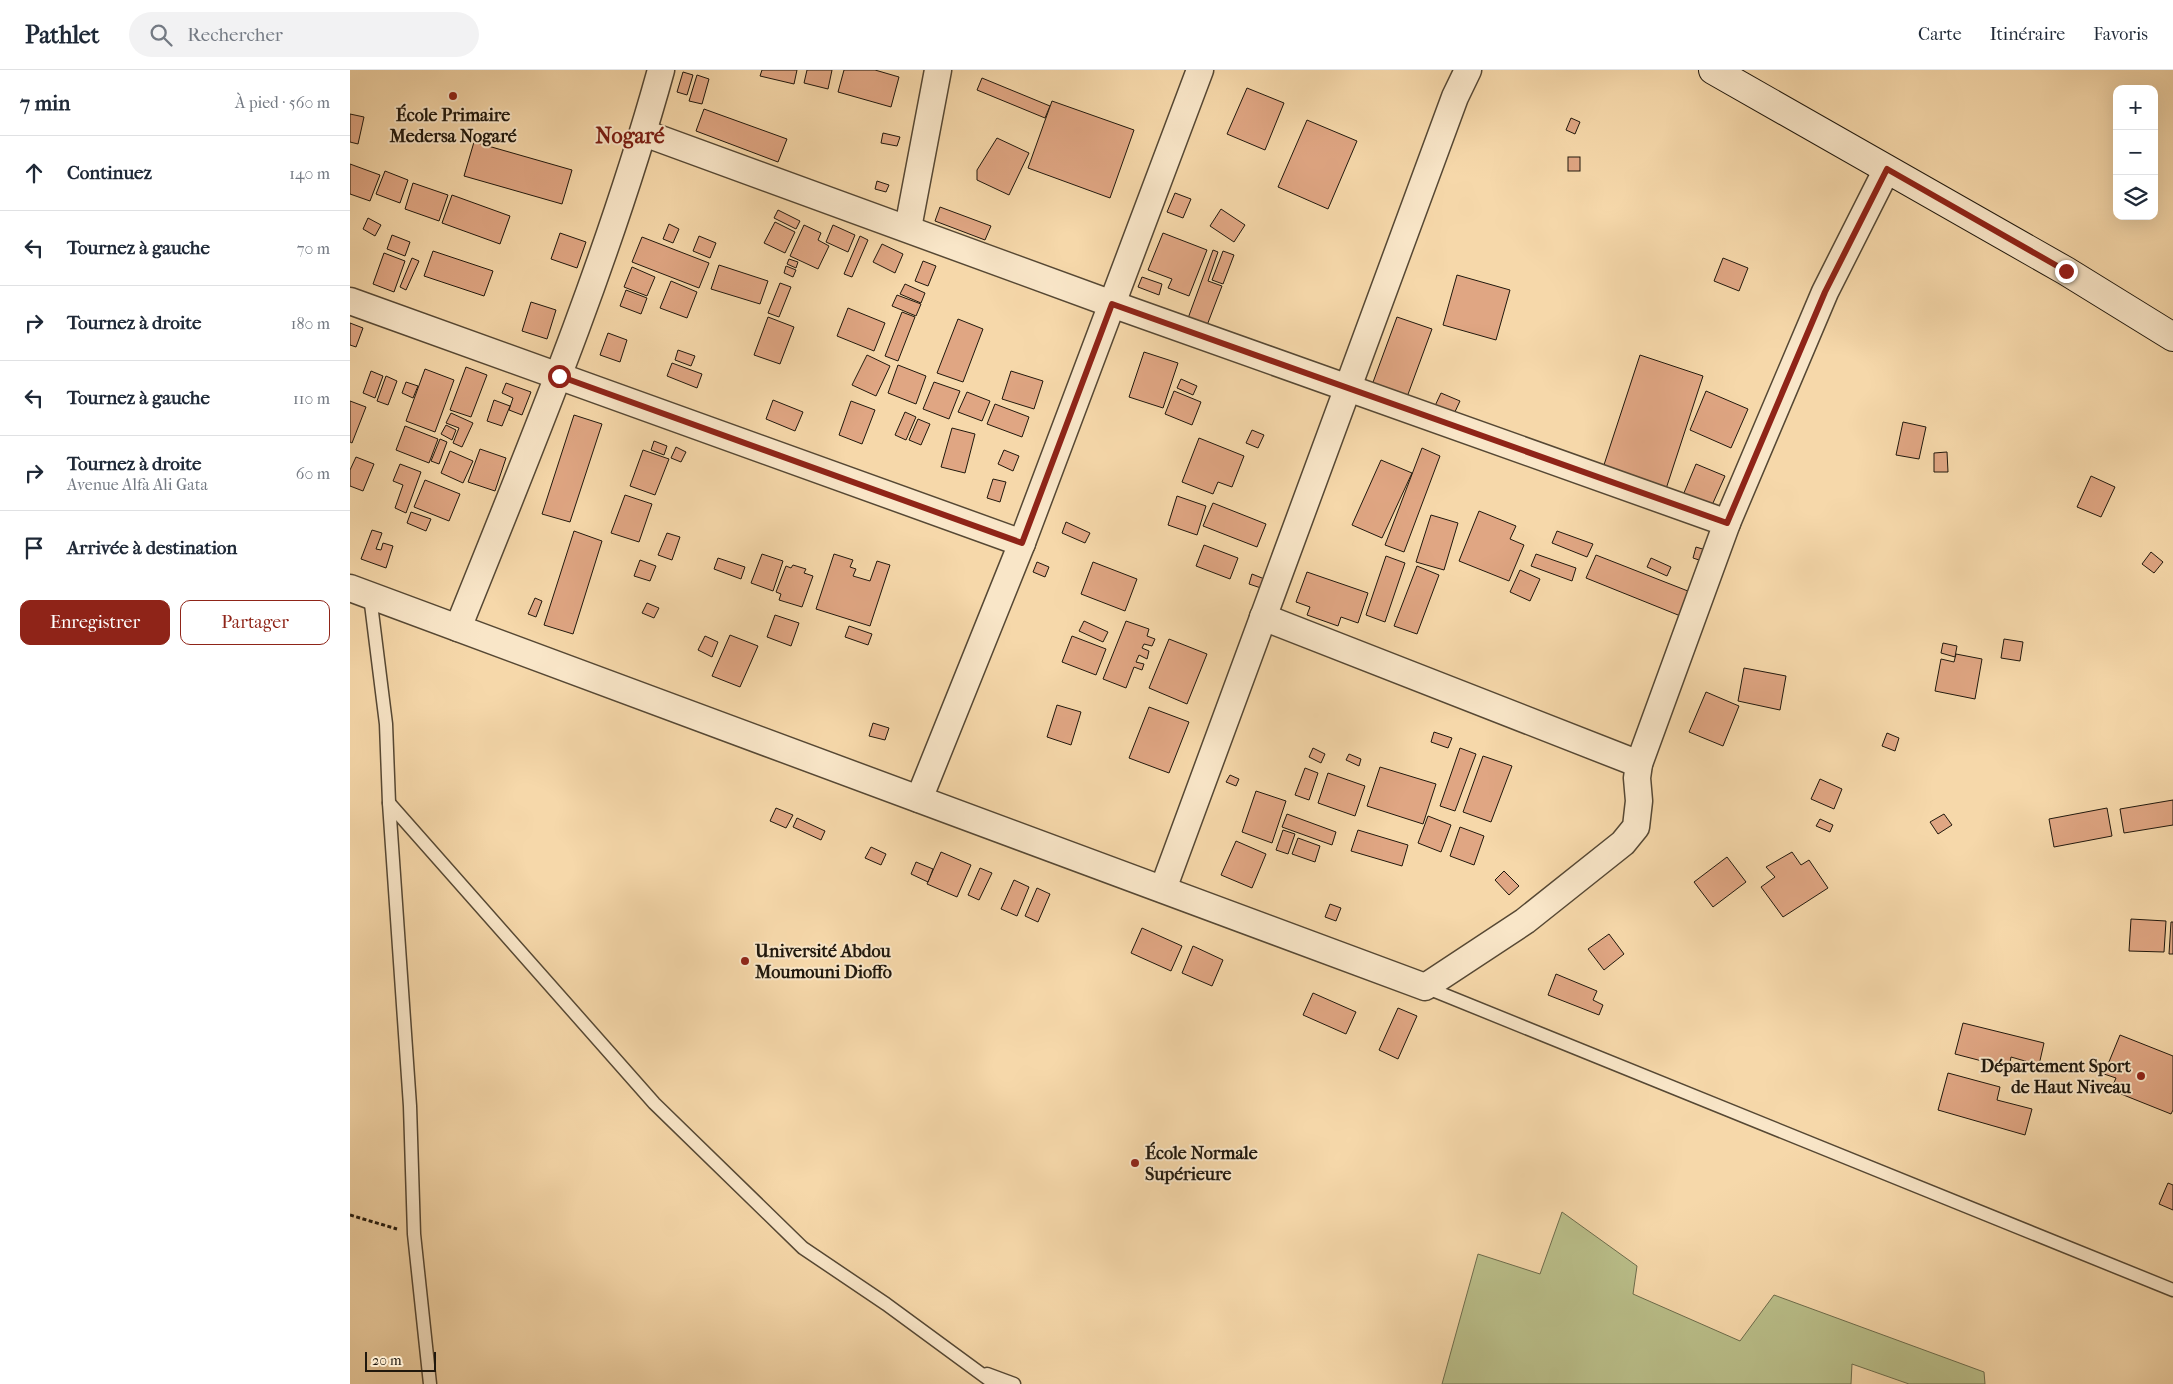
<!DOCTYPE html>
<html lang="fr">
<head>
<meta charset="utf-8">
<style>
  body { margin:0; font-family:"IM FELL French Canon",serif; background:#f2f2f3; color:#1f2937 }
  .controls { position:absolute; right:15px; top:15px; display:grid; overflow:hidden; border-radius:10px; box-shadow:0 5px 20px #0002 }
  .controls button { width:45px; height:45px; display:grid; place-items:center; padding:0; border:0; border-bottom:1px solid #e0e1e3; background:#fff; color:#1f2937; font:25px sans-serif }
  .scale { position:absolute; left:15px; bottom:12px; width:71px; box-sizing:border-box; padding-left:5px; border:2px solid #20180d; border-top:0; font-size:14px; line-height:18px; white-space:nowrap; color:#20180d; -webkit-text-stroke:4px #f9e6c8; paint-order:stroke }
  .stop { position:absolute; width:15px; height:15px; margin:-11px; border:4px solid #8f2418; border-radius:50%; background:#fff }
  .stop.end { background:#8f2418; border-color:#fff; box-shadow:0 1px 5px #0008 }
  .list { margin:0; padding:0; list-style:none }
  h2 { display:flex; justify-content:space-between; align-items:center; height:65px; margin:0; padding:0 20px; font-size:21px }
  h2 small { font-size:16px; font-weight:400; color:#747a83 }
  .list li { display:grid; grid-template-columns:32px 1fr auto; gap:15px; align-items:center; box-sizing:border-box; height:75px; padding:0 20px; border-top:1px solid #e0e1e3 }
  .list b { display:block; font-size:19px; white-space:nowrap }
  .list p { margin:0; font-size:16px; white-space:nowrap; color:#747a83 }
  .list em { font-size:16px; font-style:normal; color:#747a83 }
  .actions { display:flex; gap:10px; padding:15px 20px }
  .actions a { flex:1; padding:11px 0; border:1px solid #8f2418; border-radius:10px; text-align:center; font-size:18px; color:#8f2418 }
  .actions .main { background:#8f2418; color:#fff }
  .icon { flex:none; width:28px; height:28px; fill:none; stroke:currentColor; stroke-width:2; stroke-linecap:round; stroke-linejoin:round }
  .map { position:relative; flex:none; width:1823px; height:1314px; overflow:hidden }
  header { display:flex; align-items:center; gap:30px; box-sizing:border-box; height:70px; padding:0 25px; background:#fff; border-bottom:1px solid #e0e1e3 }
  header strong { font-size:24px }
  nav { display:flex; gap:28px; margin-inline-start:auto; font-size:18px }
  .search { width:350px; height:45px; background:#f2f2f3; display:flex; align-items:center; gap:12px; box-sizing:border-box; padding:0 18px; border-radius:28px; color:#747a83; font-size:19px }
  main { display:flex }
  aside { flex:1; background:#fff }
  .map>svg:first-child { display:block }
  .green { fill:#babf8a; stroke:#6d6c4c }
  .building { fill:#e0a683; stroke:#20180d }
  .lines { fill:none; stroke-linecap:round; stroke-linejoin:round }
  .lane-casing { stroke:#564834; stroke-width:15 }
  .street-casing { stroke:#564834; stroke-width:29 }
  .secondary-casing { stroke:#20180d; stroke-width:30 }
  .path { stroke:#20180d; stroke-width:3; stroke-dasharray:4 2.5; stroke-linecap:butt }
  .lane { stroke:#f9e6c8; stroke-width:12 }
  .street { stroke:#f9e6c8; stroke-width:26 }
  .secondary { stroke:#f9e6c8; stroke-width:28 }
  .route { stroke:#8f2418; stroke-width:6 }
  .poi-dot { fill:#8f2418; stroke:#f9e6c8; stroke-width:2 }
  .labels { text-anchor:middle; stroke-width:4; stroke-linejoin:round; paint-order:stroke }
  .poi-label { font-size:18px; font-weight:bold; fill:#20180d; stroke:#f9e6c8; text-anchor:start }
  .district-label { font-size:22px; font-weight:bold; fill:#7a1f14; stroke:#f9e6c8 }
</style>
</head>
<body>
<header>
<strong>Pathlet</strong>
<div class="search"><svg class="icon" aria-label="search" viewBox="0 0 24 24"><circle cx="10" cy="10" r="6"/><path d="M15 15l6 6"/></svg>Rechercher</div>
<nav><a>Carte</a><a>Itinéraire</a><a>Favoris</a></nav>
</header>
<main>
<aside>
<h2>7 min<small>À pied · 560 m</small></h2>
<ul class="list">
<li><svg class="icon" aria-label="ahead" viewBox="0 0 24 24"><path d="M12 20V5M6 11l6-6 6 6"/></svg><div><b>Continuez</b></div><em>140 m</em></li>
<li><svg class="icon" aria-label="left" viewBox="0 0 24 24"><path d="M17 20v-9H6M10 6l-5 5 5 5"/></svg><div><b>Tournez à gauche</b></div><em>70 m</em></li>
<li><svg class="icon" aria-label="right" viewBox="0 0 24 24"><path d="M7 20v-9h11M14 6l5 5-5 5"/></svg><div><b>Tournez à droite</b></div><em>180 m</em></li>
<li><svg class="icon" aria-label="left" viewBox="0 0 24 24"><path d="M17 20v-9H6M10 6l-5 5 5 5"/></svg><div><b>Tournez à gauche</b></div><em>110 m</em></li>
<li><svg class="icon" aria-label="right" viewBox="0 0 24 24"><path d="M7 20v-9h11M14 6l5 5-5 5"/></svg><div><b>Tournez à droite</b><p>Avenue Alfa Ali Gata</p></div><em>60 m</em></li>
<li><svg class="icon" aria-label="arrive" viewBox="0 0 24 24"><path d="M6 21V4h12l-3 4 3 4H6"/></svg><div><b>Arrivée à destination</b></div></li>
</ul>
<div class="actions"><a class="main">Enregistrer</a><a>Partager</a></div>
</aside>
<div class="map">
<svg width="1823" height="1314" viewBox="0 0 1823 1314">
  <rect width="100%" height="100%" fill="#f6d8aa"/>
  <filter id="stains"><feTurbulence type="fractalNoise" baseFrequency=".004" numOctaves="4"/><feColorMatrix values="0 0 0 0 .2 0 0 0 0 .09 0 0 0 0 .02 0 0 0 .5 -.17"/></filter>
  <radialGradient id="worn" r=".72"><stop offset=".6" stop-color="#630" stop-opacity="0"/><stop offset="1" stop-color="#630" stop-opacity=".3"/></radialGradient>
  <polygon class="green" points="1212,1142 1287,1196 1283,1224 1390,1271 1424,1225 1634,1302 1635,1314 1559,1314 1502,1294 1501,1314 1092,1314 1128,1184 1190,1204"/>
  <g class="building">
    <polygon points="412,0 447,0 444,14 410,6"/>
    <polygon points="457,0 482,0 478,19 454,13"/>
    <polygon points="494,0 525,0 549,7 541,37 488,22"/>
    <polygon points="333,2 343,5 337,25 327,22"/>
    <polygon points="347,5 359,9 352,34 339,31"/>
    <polygon points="632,8 700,36 695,48 627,20"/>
    <polygon points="897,18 934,33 915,80 877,64"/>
    <polygon points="702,31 784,60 760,128 678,98"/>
    <polygon points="354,39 437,69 428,92 346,61"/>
    <polygon points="0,44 14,47 8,74 0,72"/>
    <polygon points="1221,48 1230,52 1225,64 1216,60"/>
    <polygon points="957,50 1007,71 978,139 928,117"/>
    <polygon points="533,63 550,67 547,76 531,73"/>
    <polygon points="647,68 679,83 659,125 627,110 627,100"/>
    <polygon points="124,72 222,100 212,134 114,106"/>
    <rect x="1218" y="87" width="12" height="14"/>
    <polygon points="0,94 30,105 20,131 0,124"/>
    <polygon points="35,101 58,110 50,133 26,124"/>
    <polygon points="527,111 539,115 536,122 525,119"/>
    <polygon points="63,113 98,125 89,151 55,139"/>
    <polygon points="825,123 841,129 833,148 817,142"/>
    <polygon points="102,125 160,146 150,174 92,153"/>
    <polygon points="590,137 641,156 635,170 585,151"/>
    <polygon points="871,139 895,155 884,172 860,156"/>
    <polygon points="428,140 450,151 446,159 424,148"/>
    <polygon points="18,148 31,155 25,166 13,159"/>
    <polygon points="425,152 445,162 435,183 414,173"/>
    <polygon points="319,154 329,159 323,173 313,169"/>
    <polygon points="454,155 471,163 468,170 479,176 468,199 440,186"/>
    <polygon points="483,155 505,165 498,182 476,172"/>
    <polygon points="210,163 236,172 227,198 201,189"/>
    <polygon points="813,163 857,180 839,226 818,218 822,209 798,200"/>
    <polygon points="42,165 60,172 55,186 37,179"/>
    <polygon points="349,166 366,173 360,188 343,181"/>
    <polygon points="510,166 518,170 502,207 494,204"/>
    <polygon points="292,167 359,193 349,218 282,192"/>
    <polygon points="532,174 553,184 545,203 523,192"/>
    <polygon points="863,180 868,182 858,211 872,216 856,258 837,251"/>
    <polygon points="83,181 143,201 134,226 74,206"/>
    <polygon points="873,181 884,185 873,214 862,210"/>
    <polygon points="34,183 55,191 44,222 23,214"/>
    <polygon points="62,188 69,191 56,220 50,217"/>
    <polygon points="1373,188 1398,198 1389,221 1364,211"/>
    <polygon points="439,189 448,192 446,198 437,194"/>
    <polygon points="573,191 586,196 578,216 565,211"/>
    <polygon points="369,195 418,211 410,234 361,219"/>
    <polygon points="436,196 446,200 443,207 434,203"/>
    <polygon points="282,197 305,207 297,226 274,217"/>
    <polygon points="1107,205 1160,220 1146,270 1093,255"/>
    <polygon points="792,207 812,214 809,225 788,217"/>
    <polygon points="321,211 347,222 337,248 310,238"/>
    <polygon points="430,213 441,217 429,247 418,243"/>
    <polygon points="555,214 575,223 571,233 550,224"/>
    <polygon points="276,220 297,228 291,244 270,236"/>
    <polygon points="547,225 571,234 566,246 542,236"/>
    <polygon points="181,232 206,240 197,269 172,261"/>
    <polygon points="498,238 535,253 524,281 487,266"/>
    <polygon points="552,242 565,247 548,291 535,286"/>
    <polygon points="418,247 444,257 430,294 404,285"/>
    <polygon points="1047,247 1082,259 1057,327 1022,315"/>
    <polygon points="608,249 633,259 613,312 587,303"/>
    <polygon points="0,253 13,258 6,277 0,275"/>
    <polygon points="258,263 277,270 270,292 250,285"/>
    <polygon points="328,280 345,286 341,296 325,290"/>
    <polygon points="794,282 828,293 813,338 779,327"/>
    <polygon points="517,285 540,296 526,326 502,315"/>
    <polygon points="1290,285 1353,306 1314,425 1251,404"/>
    <polygon points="322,293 352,304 347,318 317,306"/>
    <polygon points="548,295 576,306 566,334 538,323"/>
    <polygon points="116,297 137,305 121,347 100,340"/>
    <polygon points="75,299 104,310 85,362 56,351"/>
    <polygon points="21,301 33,306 25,328 13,323"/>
    <polygon points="661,301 693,311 684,339 652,329"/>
    <polygon points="36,306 47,311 38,335 27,331"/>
    <polygon points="831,309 847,316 843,325 827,318"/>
    <polygon points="56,312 68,316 63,328 52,323"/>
    <polygon points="584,312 610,321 599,349 573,339"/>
    <polygon points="156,313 181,322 172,345 159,340 163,328 152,323"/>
    <polygon points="824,321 851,332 842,355 815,344"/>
    <polygon points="1356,321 1398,339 1381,378 1340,360"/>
    <polygon points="617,322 640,331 632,351 608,342"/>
    <polygon points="1091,323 1110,331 1103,346 1084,338"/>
    <polygon points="144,330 160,336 152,356 137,351"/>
    <polygon points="423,330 453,342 445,361 416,349"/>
    <polygon points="0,331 16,337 2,373 0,372"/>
    <polygon points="501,331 525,340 512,374 489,365"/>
    <polygon points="645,334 679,347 672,367 637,354"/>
    <polygon points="555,342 566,347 556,370 545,365"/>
    <polygon points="101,343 123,353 112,377 103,373 109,358 96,353"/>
    <polygon points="224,345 252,354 220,452 192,444"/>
    <polygon points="568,349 580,354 571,375 559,370"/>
    <polygon points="1553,352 1576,357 1569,389 1546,385"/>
    <polygon points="96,355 106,360 102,370 91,364"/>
    <polygon points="55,356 88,369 79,393 46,380"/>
    <polygon points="602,358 625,364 615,403 591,397"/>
    <polygon points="902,360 914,365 908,378 896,373"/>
    <polygon points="849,368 894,386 882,417 868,412 863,424 832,412"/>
    <polygon points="90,369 97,372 89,394 81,391"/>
    <polygon points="304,371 317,376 314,385 301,380"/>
    <polygon points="326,377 336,382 331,392 321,388"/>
    <polygon points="1072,378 1090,386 1054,482 1035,475"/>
    <polygon points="130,379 156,388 145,421 118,412"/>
    <polygon points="293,380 319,389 305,425 280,416"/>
    <polygon points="654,380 669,386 663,401 648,394"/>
    <polygon points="100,381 123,391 113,413 91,403"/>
    <polygon points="1597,382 1598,402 1584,402 1584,383"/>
    <polygon points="6,387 24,394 13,421 0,416 0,400"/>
    <polygon points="1031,390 1062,403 1032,468 1002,455"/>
    <polygon points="50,394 71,402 56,443 45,438 53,415 43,411"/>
    <polygon points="1346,394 1375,406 1359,442 1331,430"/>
    <polygon points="1741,406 1765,417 1751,447 1727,437"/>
    <polygon points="643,409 656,412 650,432 637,428"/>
    <polygon points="75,410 110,424 99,451 64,437"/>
    <polygon points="275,425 302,434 289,472 261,463"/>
    <polygon points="827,426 856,436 847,465 818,455"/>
    <polygon points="863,433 916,454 907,477 853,456"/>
    <polygon points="1129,441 1166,456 1160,469 1174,475 1159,511 1109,491"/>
    <polygon points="61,442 81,449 76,461 57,453"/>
    <polygon points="1081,445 1108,453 1094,500 1066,492"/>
    <polygon points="716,452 740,463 735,473 712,463"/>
    <polygon points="22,460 32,463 26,479 31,480 33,473 43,476 36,498 11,489"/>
    <polygon points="224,461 252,471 223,564 194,555"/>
    <polygon points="1207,461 1243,474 1237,487 1202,473"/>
    <polygon points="317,463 330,467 322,490 308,485"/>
    <polygon points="854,475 888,488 880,509 846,496"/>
    <polygon points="1346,477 1359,481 1355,492 1343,488"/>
    <polygon points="1801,482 1813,492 1804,503 1792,494"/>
    <polygon points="412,484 433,491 423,521 401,513"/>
    <polygon points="484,484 503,490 500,497 506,499 503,506 520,511 527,491 540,495 520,556 466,539"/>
    <polygon points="1186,484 1226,498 1222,511 1181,496"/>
    <polygon points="1246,485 1343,523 1333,547 1236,508"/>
    <polygon points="1036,486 1055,493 1035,552 1016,545"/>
    <polygon points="368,488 395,497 391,509 364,499"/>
    <polygon points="1301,488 1321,497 1317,506 1297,497"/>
    <polygon points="290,490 306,496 300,511 284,506"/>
    <polygon points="687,492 699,497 695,507 683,502"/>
    <polygon points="743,492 787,509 775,541 731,524"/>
    <polygon points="443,495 456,499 454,503 463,506 452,537 429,530 431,524 426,522 436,496 441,498"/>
    <polygon points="1067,496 1089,505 1067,564 1044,556"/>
    <polygon points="1170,500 1190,509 1180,531 1160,522"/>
    <polygon points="957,502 1018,523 1008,553 991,547 988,556 957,545 960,537 946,532"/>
    <polygon points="902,504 917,510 914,519 899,514"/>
    <polygon points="185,528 192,531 186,547 178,544"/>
    <polygon points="297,533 309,538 304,548 292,543"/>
    <polygon points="425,545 449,553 441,576 417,567"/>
    <polygon points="734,551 758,562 753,572 729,561"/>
    <polygon points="776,551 799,559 797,566 805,569 802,576 794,574 792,578 799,581 797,589 789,585 786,592 794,594 792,600 784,597 776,618 753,609"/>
    <polygon points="499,556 522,564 518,575 495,567"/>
    <polygon points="380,565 408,576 390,617 362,606"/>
    <polygon points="355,566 368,572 362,587 348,580"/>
    <polygon points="722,566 756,579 746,605 712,592"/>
    <polygon points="819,569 857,584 837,634 799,618"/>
    <polygon points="1654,569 1673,572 1670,591 1651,588"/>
    <polygon points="1593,573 1607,576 1605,587 1591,583"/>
    <polygon points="1606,584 1632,589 1625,629 1585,621 1591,589 1604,592"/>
    <polygon points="1394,598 1436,606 1430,640 1388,631"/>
    <polygon points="1356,622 1389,636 1373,676 1339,662"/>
    <polygon points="707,635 731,642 721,675 697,667"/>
    <polygon points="799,637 839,652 819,703 779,688"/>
    <polygon points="523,653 539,658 535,670 519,666"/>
    <polygon points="1084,662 1102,668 1098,678 1081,672"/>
    <polygon points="1537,663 1549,668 1545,681 1532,676"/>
    <polygon points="963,678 975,684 971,693 959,687"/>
    <polygon points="1110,678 1126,684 1105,741 1090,736"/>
    <polygon points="999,684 1011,689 1009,696 996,690"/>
    <polygon points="1133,686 1162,696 1141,752 1113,742"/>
    <polygon points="1030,697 1086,714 1073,754 1017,736"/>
    <polygon points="955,698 968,703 959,730 945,725"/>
    <polygon points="978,703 1015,716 1005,746 968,733"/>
    <polygon points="880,705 889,709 886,716 876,712"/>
    <polygon points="1470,709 1492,719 1484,739 1461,729"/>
    <polygon points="906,721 936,731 922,773 892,762"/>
    <polygon points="1823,730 1823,755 1774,763 1770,739"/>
    <polygon points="426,738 443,745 436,758 420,751"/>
    <polygon points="1757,738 1762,766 1704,777 1699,749"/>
    <polygon points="937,744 986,762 982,775 932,757"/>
    <polygon points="1594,744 1602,755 1588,764 1580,752"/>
    <polygon points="1078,746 1101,755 1091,782 1068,773"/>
    <polygon points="447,748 475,761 471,770 443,757"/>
    <polygon points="1470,749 1483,755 1480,762 1466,756"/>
    <polygon points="1110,757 1134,766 1124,795 1100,786"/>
    <polygon points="933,760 945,764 938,784 926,780"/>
    <polygon points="1008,760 1058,775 1052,796 1001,781"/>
    <polygon points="948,768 970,776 965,792 942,784"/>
    <polygon points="886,771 916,784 902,818 871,805"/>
    <polygon points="521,777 536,784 531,795 515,788"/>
    <polygon points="591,782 621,795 607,827 577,814"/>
    <polygon points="1442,782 1451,795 1459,790 1478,818 1433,847 1411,817 1425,807 1416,797"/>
    <polygon points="1377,787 1396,812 1363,837 1344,812"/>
    <polygon points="566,792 583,799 578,812 561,804"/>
    <polygon points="630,798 642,803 629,830 618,825"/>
    <polygon points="1154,801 1169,816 1159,825 1145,810"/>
    <polygon points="664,810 679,817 667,846 651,839"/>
    <polygon points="687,818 700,824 688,852 675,846"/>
    <polygon points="980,834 991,838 986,851 975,847"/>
    <polygon points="1781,849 1816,851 1814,882 1779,881"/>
    <polygon points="1821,852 1823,852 1823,884 1819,884"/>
    <polygon points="792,858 832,876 821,901 781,883"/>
    <polygon points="1259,864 1274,884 1254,900 1238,879"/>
    <polygon points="843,876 873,890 862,916 832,903"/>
    <polygon points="1206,904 1247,921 1243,930 1253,935 1249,945 1198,925"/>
    <polygon points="963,923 1006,942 996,964 953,945"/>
    <polygon points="1048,938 1067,946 1048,989 1029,980"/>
    <polygon points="1613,953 1694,973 1689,995 1661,987 1659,998 1605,984"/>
    <polygon points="1770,965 1823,986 1823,1040 1821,1044 1761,1020 1766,1008 1754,1004"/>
    <polygon points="1598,1003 1650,1017 1647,1030 1682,1039 1675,1065 1588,1040"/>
    <polygon points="1818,1113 1823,1115 1823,1140 1809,1134"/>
  </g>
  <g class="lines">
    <g class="lane-casing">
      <g id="lane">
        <polyline points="20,526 36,654 39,733 60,1036 64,1164 80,1314"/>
        <polyline points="39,733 304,1033 453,1178 536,1234 645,1314"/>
        <polyline points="1075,917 1823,1220"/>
        <polyline points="637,1304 664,1314"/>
      </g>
    </g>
    <g class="street-casing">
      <g id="street">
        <polyline points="558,158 588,0"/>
        <polyline points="0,231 672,473"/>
        <polyline points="1377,453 1475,222 1537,99"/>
        <polyline points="0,518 1075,917 1175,851 1273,773 1286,757 1289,731 1287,708 1289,694 1377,453 762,234 294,63"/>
        <polyline points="913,547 1289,694"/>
        <path d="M108,558C182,374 258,191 311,0"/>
        <polyline points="569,729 672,473 850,0"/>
        <polyline points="813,819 1105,27 1118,0"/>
      </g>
    </g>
    <g class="secondary-casing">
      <polyline id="secondary" points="1363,0 1716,201 1823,267"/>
    </g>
    <polyline class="path" points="0,1145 47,1159"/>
    <use href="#lane" class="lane"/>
    <use href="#street" class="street"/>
    <use href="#secondary" class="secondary"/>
  </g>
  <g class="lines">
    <polyline class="route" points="209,306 672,473 762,234 1377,453 1475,222 1537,99 1716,201"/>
  </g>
  <g class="poi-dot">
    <circle cx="103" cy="26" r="5"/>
    <circle cx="395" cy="891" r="5"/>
    <circle cx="1791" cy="1006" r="5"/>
    <circle cx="785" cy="1093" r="5"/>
  </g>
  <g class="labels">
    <g class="poi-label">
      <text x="103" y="51" text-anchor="middle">École Primaire<tspan x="103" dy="21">Medersa Nogaré</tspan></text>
      <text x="405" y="887">Université Abdou<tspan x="405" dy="21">Moumouni Dioffo</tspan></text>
      <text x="1781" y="1002" text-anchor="end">Département Sport<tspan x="1781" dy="21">de Haut Niveau</tspan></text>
      <text x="795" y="1089">École Normale<tspan x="795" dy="21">Supérieure</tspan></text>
    </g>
    <g class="district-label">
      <text x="280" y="73">Nogaré</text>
    </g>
  </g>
  <rect width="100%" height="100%" filter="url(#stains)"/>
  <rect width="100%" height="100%" fill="url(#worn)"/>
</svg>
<div class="controls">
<button>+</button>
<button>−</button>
<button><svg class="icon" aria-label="layers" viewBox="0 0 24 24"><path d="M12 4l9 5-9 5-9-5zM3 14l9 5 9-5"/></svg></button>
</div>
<div class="scale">20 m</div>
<div class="stop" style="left:209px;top:306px"></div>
<div class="stop end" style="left:1716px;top:201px"></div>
</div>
</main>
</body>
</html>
